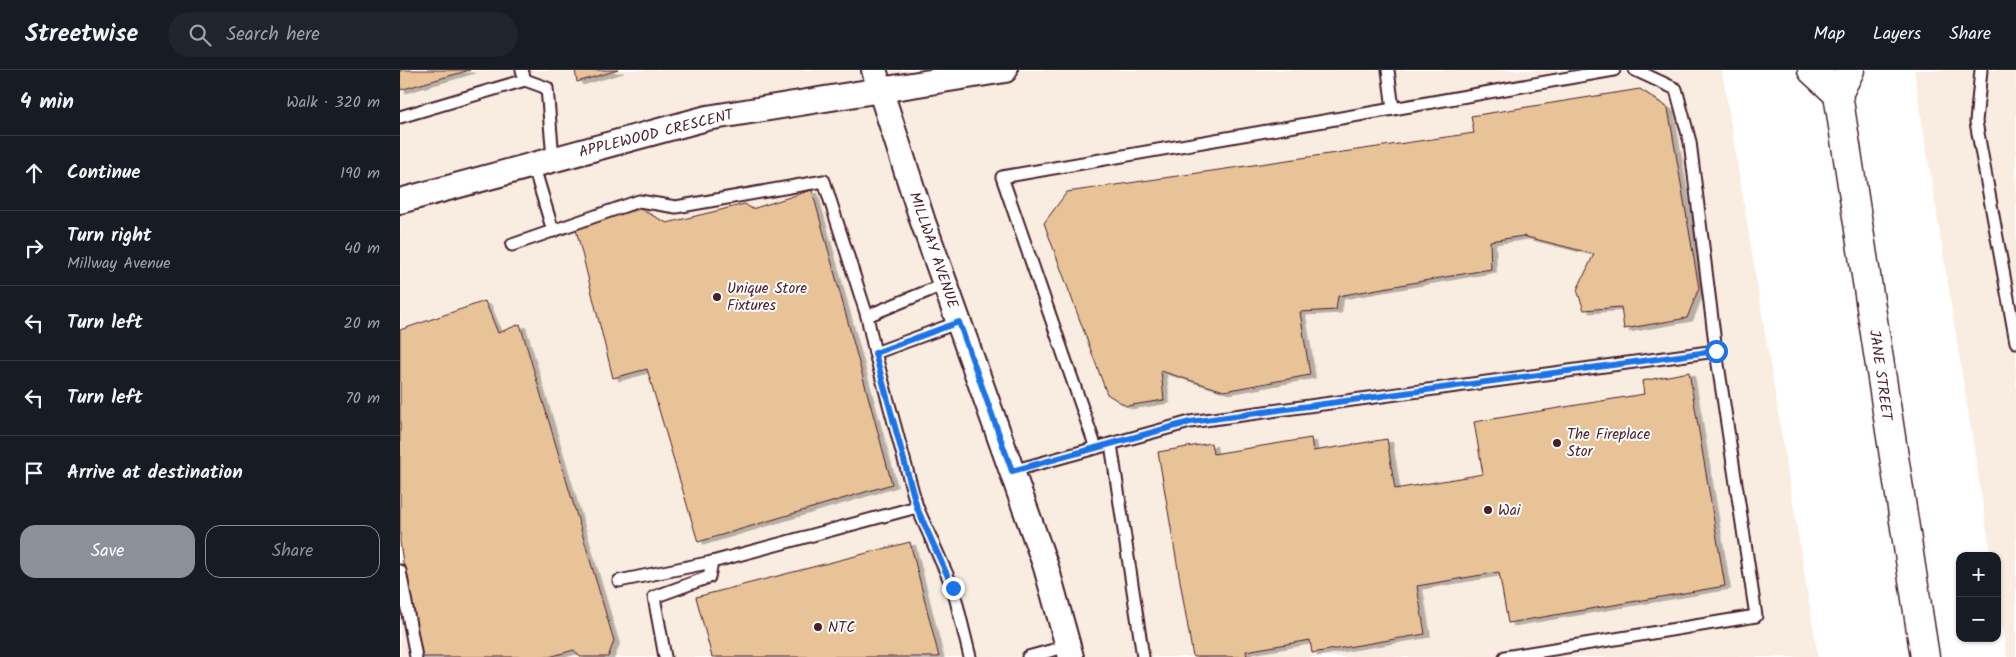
<!DOCTYPE html>
<html lang="en">
<head>
<meta charset="utf-8">
<style>
  body { margin:0; font-family:Kalam,sans-serif; background:#20242c; color:#f1f3f6 }
  .controls { position:absolute; right:15px; bottom:15px; display:grid; overflow:hidden; border-radius:10px; box-shadow:0 1px 4px #0004 }
  .controls button { width:45px; height:45px; display:grid; place-items:center; padding:0; border:0; border-bottom:1px solid #363941; background:#171b24; color:#f1f3f6; font:25px sans-serif }
  .stop { position:absolute; width:15px; height:15px; margin:-11px; border:4px solid #1a73e8; border-radius:50%; background:#fff }
  .stop.end { background:#1a73e8; border-color:#fff; box-shadow:0 1px 5px #0008 }
  .list { margin:0; padding:0; list-style:none }
  h2 { display:flex; justify-content:space-between; align-items:center; height:65px; margin:0; padding:0 20px; font-size:21px }
  h2 small { font-size:16px; font-weight:400; color:#9ea1a6 }
  .list li { display:grid; grid-template-columns:32px 1fr auto; gap:15px; align-items:center; box-sizing:border-box; height:75px; padding:0 20px; border-top:1px solid #363941 }
  .list b { display:block; font-size:19px; white-space:nowrap }
  .list p { margin:0; font-size:16px; white-space:nowrap; color:#9ea1a6 }
  .list em { font-size:16px; font-style:normal; color:#9ea1a6 }
  .actions { display:flex; gap:10px; padding:15px 20px }
  .actions a { flex:1; padding:11px 0; border:1px solid #8c9099; border-radius:15px; text-align:center; font-size:18px; color:#8c9099 }
  .actions .main { background:#8c9099; color:#fff }
  .icon { flex:none; width:28px; height:28px; fill:none; stroke:currentColor; stroke-width:2; stroke-linecap:round; stroke-linejoin:round }
  .map { position:relative; flex:none; width:1616px; height:587px; overflow:hidden }
  header { display:flex; align-items:center; gap:30px; box-sizing:border-box; height:70px; padding:0 25px; background:#171b24; border-bottom:1px solid #363941 }
  header strong { font-size:24px }
  nav { display:flex; gap:28px; margin-inline-start:auto; font-size:18px }
  .search { width:350px; height:45px; background:#20242c; display:flex; align-items:center; gap:12px; box-sizing:border-box; padding:0 18px; border-radius:28px; color:#9ea1a6; font-size:19px }
  main { display:flex }
  aside { flex:1; background:#171b24 }
  .map>svg:first-child { display:block }
  .built { fill:#f8ede0 }
  .building { fill:#e8c398; stroke:#4a1f2b; filter:url(#shadow) }
  .lines { fill:none; stroke-linecap:round; stroke-linejoin:round }
  .lane-casing { stroke:#4a1f2b; stroke-width:15 }
  .street-casing { stroke:#4a1f2b; stroke-width:28 }
  .secondary-casing { stroke:#4a1f2b; stroke-width:31 }
  .lane { stroke:#fff; stroke-width:11 }
  .street { stroke:#fff; stroke-width:24 }
  .secondary { stroke:#fff; stroke-width:28 }
  .route { stroke:#1a73e8; stroke-width:6 }
  .poi-dot { fill:#4a1f2b; stroke:#fff; stroke-width:2 }
  .labels { text-anchor:middle; stroke-width:4; stroke-linejoin:round; paint-order:stroke }
  .street-label { font-size:15px; fill:#4a1f2b; stroke:#fff }
  .poi-label { font-size:15px; fill:#4a1f2b; stroke:#fff; text-anchor:start }
</style>
</head>
<body>
<header>
<strong>Streetwise</strong>
<div class="search"><svg class="icon" aria-label="search" viewBox="0 0 24 24"><circle cx="10" cy="10" r="6"/><path d="M15 15l6 6"/></svg>Search here</div>
<nav><a>Map</a><a>Layers</a><a>Share</a></nav>
</header>
<main>
<aside>
<h2>4 min<small>Walk · 320 m</small></h2>
<ul class="list">
<li><svg class="icon" aria-label="ahead" viewBox="0 0 24 24"><path d="M12 20V5M6 11l6-6 6 6"/></svg><div><b>Continue</b></div><em>190 m</em></li>
<li><svg class="icon" aria-label="right" viewBox="0 0 24 24"><path d="M7 20v-9h11M14 6l5 5-5 5"/></svg><div><b>Turn right</b><p>Millway Avenue</p></div><em>40 m</em></li>
<li><svg class="icon" aria-label="left" viewBox="0 0 24 24"><path d="M17 20v-9H6M10 6l-5 5 5 5"/></svg><div><b>Turn left</b></div><em>20 m</em></li>
<li><svg class="icon" aria-label="left" viewBox="0 0 24 24"><path d="M17 20v-9H6M10 6l-5 5 5 5"/></svg><div><b>Turn left</b></div><em>70 m</em></li>
<li><svg class="icon" aria-label="arrive" viewBox="0 0 24 24"><path d="M6 21V4h12l-3 4 3 4H6"/></svg><div><b>Arrive at destination</b></div></li>
</ul>
<div class="actions"><a class="main">Save</a><a>Share</a></div>
</aside>
<div class="map">
<svg width="1616" height="587" viewBox="0 0 1616 587">
  <defs>
    <filter id="shadow"><feDropShadow dx="5.5" dy="3" stdDeviation="0" flood-color="#0004"/></filter>
  </defs>
  <rect width="100%" height="100%" fill="#fff"/>
  <filter id="ink" filterUnits="userSpaceOnUse"><feTurbulence type="fractalNoise" baseFrequency=".02" numOctaves="2"/><feDisplacementMap in="SourceGraphic" scale="10" xChannelSelector="R" yChannelSelector="G"/><feConvolveMatrix kernelMatrix="1 2 1 2 8 2 1 2 1" color-interpolation-filters="sRGB"/></filter>
  <g filter="url(#ink)">
    <g class="built">
      <polygon points="0,0 1322,0 1418,587 0,587"/>
      <polygon points="1514,0 1616,0 1616,587 1607,587 1597,527 1597,486 1591,486"/>
    </g>
    <g class="building">
      <polygon points="0,0 70,0 0,20"/>
      <polygon points="175,0 218,0 177,12"/>
      <polygon points="1240,19 1268,38 1299,218 1287,248 1224,259 1221,237 1184,240 1177,220 1194,184 1123,166 1090,171 1091,199 938,226 936,240 900,242 910,305 824,321 761,301 764,330 726,336 707,324 644,153 667,122 1074,63 1071,46"/>
      <polygon points="412,120 492,414 298,472 247,299 213,308 175,155 240,139 267,153 345,134 352,139"/>
      <polygon points="85,231 98,263 120,254 214,571 208,587 180,587 174,580 149,587 17,587 0,472 0,260"/>
      <polygon points="1289,302 1325,516 1108,553 1099,502 1017,516 1025,564 912,583 910,570 846,581 847,587 793,587 758,382 811,373 813,384 911,368 913,381 987,369 995,419 1083,404 1074,352 1244,324 1242,311"/>
      <polygon points="510,472 539,587 312,587 296,527"/>
    </g>
    <g class="lines">
      <g class="lane-casing">
        <g id="lane">
          <polyline points="122,0 125,10 147,18 153,88"/>
          <polyline points="988,0 993,39 1214,0"/>
          <polyline points="1581,0 1576,52 1616,272"/>
          <polyline points="0,47 125,10"/>
          <polyline points="133,94 153,161"/>
          <polyline points="112,175 239,131 276,137 424,111 467,246 545,214"/>
          <polyline points="467,246 475,283"/>
          <polyline points="711,374 743,587"/>
          <polyline points="696,378 602,107 993,39"/>
          <polyline points="612,401 790,352 1316,281 1290,72 1276,19 1235,0"/>
          <polyline points="517,437 553,518 570,587"/>
          <polyline points="0,501 16,587"/>
          <polyline points="219,511 312,492 517,437 475,283 559,252"/>
          <polyline points="265,587 254,527 309,507 312,492"/>
          <polyline points="628,587 668,576"/>
          <polyline points="1105,587 1356,546 1316,281"/>
        </g>
      </g>
      <g class="street-casing">
        <g id="street">
          <polyline points="474,0 523,152 646,497 671,587"/>
          <polyline points="0,131 307,48 605,0"/>
        </g>
      </g>
      <g class="secondary-casing">
        <g id="secondary">
          <polyline points="1412,0 1438,24"/>
          <polyline points="1450,0 1438,24 1525,587"/>
        </g>
      </g>
      <use href="#lane" class="lane"/>
      <use href="#street" class="street"/>
      <use href="#secondary" class="secondary"/>
    </g>
  </g>
  <g class="lines" filter="url(#ink)">
    <polyline class="route" points="553,518 517,438 475,283 559,252 612,401 790,352 1316,281"/>
  </g>
  <g class="poi-dot">
    <circle cx="317" cy="227" r="5"/>
    <circle cx="1157" cy="373" r="5"/>
    <circle cx="1088" cy="440" r="5"/>
    <circle cx="418" cy="557" r="5"/>
  </g>
  <g class="labels">
    <g class="street-label">
      <text transform="translate(256 63) rotate(-14)" y="5">APPLEWOOD CRESCENT</text>
      <text transform="translate(534 180) rotate(71)" y="5">MILLWAY AVENUE</text>
      <text transform="translate(1481 305) rotate(82)" y="5">JANE STREET</text>
    </g>
    <g class="poi-label">
      <text x="327" y="223">Unique Store<tspan x="327" dy="17">Fixtures</tspan></text>
      <text x="1167" y="369">The Fireplace<tspan x="1167" dy="17">Stor</tspan></text>
      <text x="1098" y="445">Wai</text>
      <text x="428" y="562">NTC</text>
    </g>
  </g>
</svg>
<div class="controls">
<button>+</button>
<button>−</button>
</div>
<div class="stop" style="left:1316px;top:281px"></div>
<div class="stop end" style="left:553px;top:518px"></div>
</div>
</main>
</body>
</html>
